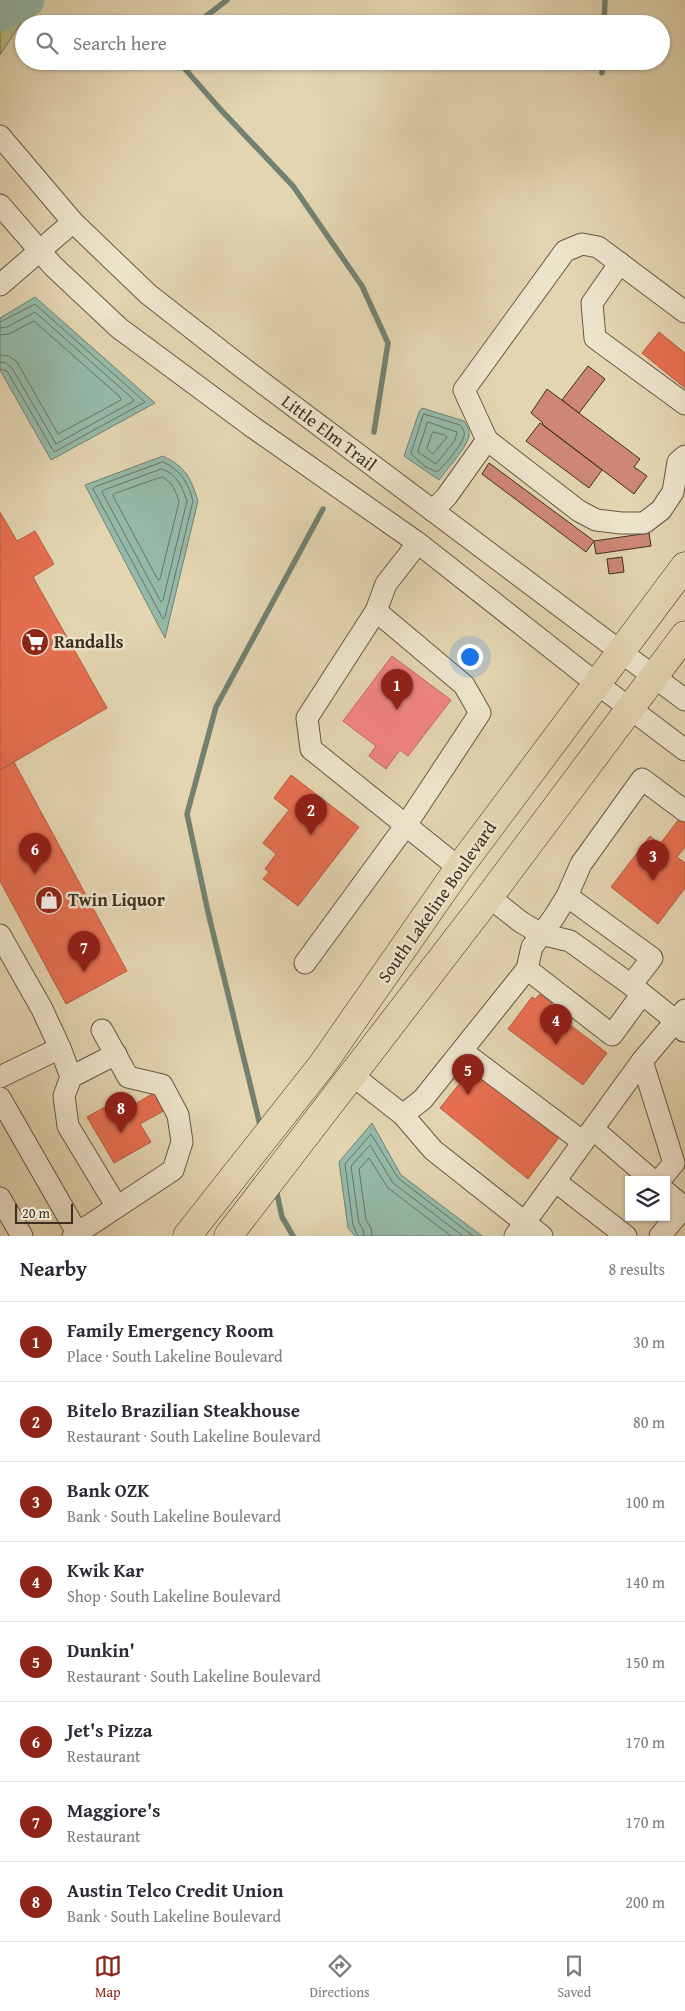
<!DOCTYPE html>
<html lang="en">
<head>
<meta charset="utf-8">
<style>
  body { margin:0; font-family:"Gentium Book Plus",serif; background:#f7f7f7; color:#2b2b33 }
  .controls { position:absolute; right:15px; bottom:15px; display:grid; overflow:hidden; border-radius:0px; box-shadow:0 1px 4px #0004 }
  .controls button { width:45px; height:45px; display:grid; place-items:center; padding:0; border:0; border-bottom:1px solid #e1e1e2; background:#fff; color:#2b2b33; font:25px sans-serif }
  .scale { position:absolute; left:15px; bottom:12px; width:58px; box-sizing:border-box; padding-left:5px; border:2px solid #3c2f20; border-top:0; font-size:14px; line-height:18px; white-space:nowrap; color:#3c2f20; -webkit-text-stroke:4px #ede4cc; paint-order:stroke }
  .you { position:absolute; left:469px; top:656px; width:18px; height:18px; margin:-12px; border:4px solid #fff; border-radius:50%; background:#1a73e8; box-shadow:0 0 0 8px #1a73e833 }
  .badge { display:grid; place-items:center; width:32px; height:32px; border-radius:50%; background:#8f2418; color:#fff; font-size:16px; font-weight:700 }
  .pin { position:absolute; translate:-50% -41px; filter:drop-shadow(0 1px 2px #0008) }
  .pin::after { content:''; position:absolute; top:26px; width:18px; height:15px; background:inherit; clip-path:polygon(0 0,100% 0,50% 100%) }
  .list { margin:0; padding:0; list-style:none }
  h2 { display:flex; justify-content:space-between; align-items:center; height:65px; margin:0; padding:0 20px; font-size:21px }
  h2 small { font-size:16px; font-weight:400; color:#7c7c81 }
  .list li { display:grid; grid-template-columns:32px 1fr auto; gap:15px; align-items:center; box-sizing:border-box; height:80px; padding:0 20px; border-top:1px solid #e1e1e2 }
  .list b { display:block; font-size:19px; white-space:nowrap }
  .list p { margin:0; font-size:16px; white-space:nowrap; color:#7c7c81 }
  .list em { font-size:16px; font-style:normal; color:#7c7c81 }
  .icon { flex:none; width:28px; height:28px; fill:none; stroke:currentColor; stroke-width:2; stroke-linecap:round; stroke-linejoin:round }
  .map { position:relative; flex:none; width:685px; height:1236px; overflow:hidden }
  .search { position:absolute; background:#fff; box-shadow:0 1px 4px #0004; left:15px; right:15px; top:15px; height:55px; display:flex; align-items:center; gap:12px; box-sizing:border-box; padding:0 18px; border-radius:28px; color:#7c7c81; font-size:19px }
  .sheet { height:705px; background:#fff }
  nav { display:flex; justify-content:space-around; align-items:center; box-sizing:border-box; height:70px; border-top:1px solid #e1e1e2; background:#fff; font-size:14px; color:#7c7c81 }
  nav a { display:grid; justify-items:center; gap:2px }
  nav .on { color:#8f2418 }
  .map>svg:first-child { display:block }
  .green { fill:#b9bc88; stroke:#7a7654 }
  .water { fill:#95b9a9; stroke:#718272 }
  .shops { fill:#e76f51; stroke:#b45c42 }
  .health { fill:#f28482; stroke:#bb6a65 }
  .lines { fill:none; stroke-linecap:round; stroke-linejoin:round }
  .shore { stroke:#687464; stroke-width:1 }
  .stream { stroke:#718272; stroke-width:5.5 }
  .river { stroke:#95b9a9; stroke-width:35 }
  .building { fill:#ce8776; stroke:#3c2f20 }
  .minor-casing { stroke:#665844; stroke-width:23 }
  .major-casing { stroke:#3c2f20; stroke-width:29 }
  .minor { stroke:#ede4cc; stroke-width:21 }
  .major { stroke:#e3d5b1; stroke-width:28 }
  .labels { text-anchor:middle; stroke-width:5; stroke-linejoin:round; paint-order:stroke }
  .street-label { font-size:18px; fill:#3c2f20; stroke:#ede4cc }
  .poi-label { font-size:18px; font-weight:bold; fill:#3c2f20; stroke:#ede4cc; text-anchor:start }
</style>
</head>
<body>
<div class="map">
<svg width="685" height="1236" viewBox="0 0 685 1236">
  <rect width="100%" height="100%" fill="#e3d5b1"/>
  <filter id="stains"><feTurbulence type="fractalNoise" baseFrequency=".004" numOctaves="4"/><feColorMatrix values="0 0 0 0 .2 0 0 0 0 .09 0 0 0 0 .02 0 0 0 .5 -.17"/></filter>
  <radialGradient id="worn" r=".72"><stop offset=".6" stop-color="#630" stop-opacity="0"/><stop offset="1" stop-color="#630" stop-opacity=".3"/></radialGradient>
  <polygon class="green" points="0,0 36,0 0,55"/>
  <g class="water">
    <polygon points="35,297 155,403 51,460 0,370 0,318"/>
    <path d="M422,408L464,421C467,426 470,431 469,436C467,448 446,470 439,480L404,456L419,412Z"/>
    <path d="M163,456C187,468 190,477 198,501L165,638L85,485Z"/>
    <polygon points="372,1123 401,1175 482,1236 355,1236 348,1228 339,1162"/>
  </g>
  <g class="shops">
    <polygon points="659,332 685,353 685,388 642,353"/>
    <polygon points="0,512 17,541 35,531 54,564 33,577 107,708 0,770"/>
    <polygon points="14,762 127,971 66,1004 0,881 0,770"/>
    <polygon points="291,775 359,827 298,906 263,879 269,872 265,869 276,854 263,843 289,810 274,798"/>
    <polygon points="682,815 685,817 685,847 677,857 685,863 685,888 658,924 611,887 650,836 660,844"/>
    <polygon points="540,994 552,1003 548,1008 607,1053 583,1085 508,1029 532,997 535,999"/>
    <polygon points="472,1068 560,1136 528,1179 440,1108"/>
    <polygon points="157,1091 167,1109 140,1124 151,1142 114,1163 87,1117 119,1099 125,1110"/>
  </g>
  <polygon class="health" points="392,656 451,700 408,756 400,750 386,769 369,756 376,746 343,721"/>
  <g class="lines">
    <g class="shore">
      <polyline points="0,322 35,304 145,402 54,452 7,371 0,369"/>
      <polyline points="0,328 7,327 35,312 133,399 134,401 56,444 12,368 6,363 0,362"/>
      <polyline points="0,335 9,334 34,321 120,397 121,400 58,434 17,362 9,356 0,355"/>
      <path d="M424,414L460,425C463,428 465,432 464,436C462,445 444,466 437,472L426,467L411,454Z"/>
      <polygon points="428,422 457,432 455,440 436,464 418,452"/>
      <polygon points="433,432 445,435 447,437 433,454 427,449"/>
      <path d="M163,462C181,470 188,483 193,501L165,617L163,619L93,489L95,487Z"/>
      <path d="M162,469C177,474 182,487 187,501L163,600L161,602L102,492L104,490Z"/>
      <path d="M162,477C172,481 176,492 179,502L160,579L158,580L113,496L114,494Z"/>
      <polyline points="358,1236 353,1225 345,1164 371,1134 398,1178 473,1236"/>
      <polyline points="364,1236 363,1229 359,1223 351,1166 370,1145 393,1183 463,1236"/>
      <polyline points="372,1236 371,1228 366,1220 359,1169 369,1158 388,1188 451,1236"/>
    </g>
    <g class="stream">
      <polyline points="196,24 227,0"/>
      <polyline points="604,24 605,0"/>
      <polyline points="178,61 221,110 293,186 362,286 388,343 374,432"/>
      <polyline points="602,73 603,61"/>
      <polyline points="261,1129 208,912 187,814 216,707 323,509"/>
      <polyline points="276,1189 282,1217 293,1236"/>
    </g>
    <polyline class="river" points="0,14 27,0"/>
  </g>
  <g class="building">
    <polygon points="588,366 605,379 579,413 562,400"/>
    <polygon points="547,389 640,459 634,467 647,476 634,494 542,424 543,423 531,413"/>
    <polygon points="540,423 602,470 589,488 526,441"/>
    <polygon points="489,463 594,541 586,552 482,474"/>
    <polygon points="649,533 651,546 596,554 594,541"/>
    <polygon points="622,557 624,572 609,574 607,559"/>
  </g>
  <g class="lines">
    <g class="minor-casing">
      <g id="minor">
        <polyline points="0,136 73,222 148,294 235,362 685,700"/>
        <polyline points="0,205 53,266 119,328 254,428 418,543 583,673 685,750"/>
        <polyline points="620,263 592,303 595,338 685,404"/>
        <polyline points="0,285 73,222"/>
        <polyline points="487,440 579,511 596,520 621,523 644,523 661,510 673,492 678,462 685,456"/>
        <polyline points="433,511 447,496 487,440 464,390 565,251 582,244 598,247 685,312"/>
        <polyline points="418,543 386,584 376,611 307,718 311,749 459,868"/>
        <polyline points="567,896 581,864 642,779 685,811"/>
        <polyline points="489,897 521,922 541,934 570,941 631,985 676,1021 684,1031"/>
        <polyline points="0,935 42,1009 60,1048 0,1077"/>
        <polyline points="305,963 406,825 480,713 464,685 376,611"/>
        <polyline points="527,969 612,1035 642,994"/>
        <polyline points="60,1048 71,1077 64,1096 68,1126 117,1207"/>
        <polyline points="462,1051 583,1142"/>
        <polyline points="642,1061 674,1163 660,1180"/>
        <polyline points="352,1075 403,1115 433,1150 542,1236"/>
        <polyline points="71,1077 116,1054"/>
        <polyline points="0,1098 79,1236"/>
        <polyline points="403,1115 423,1099 527,969 532,947 554,917 567,896 652,958 631,985"/>
        <polyline points="593,1129 652,1180"/>
        <polyline points="555,1181 626,1236"/>
        <polyline points="666,1192 684,1207 685,1205"/>
        <polyline points="0,1198 22,1236"/>
        <polyline points="73,1236 173,1170 182,1142 178,1115 162,1085 128,1077 102,1030"/>
        <polyline points="515,1236 642,1061 685,1010"/>
        <polyline points="660,1236 684,1207"/>
      </g>
    </g>
    <g class="major-casing">
      <g id="major">
        <polyline points="187,1236 322,1065 459,868 685,566"/>
        <polyline points="228,1236 489,897 685,635"/>
      </g>
    </g>
    <use href="#minor" class="minor"/>
    <use href="#major" class="major"/>
  </g>
  <defs>
    <g id="supermarket-disc" transform="scale(1.4375)"><circle r="9.5" fill="#8f2418" stroke="#ede4cc"/><path d="M-6-5.5h2.5l.6 2H6L4.5 2H-2.5L-4.4-4H-6ZM-1.5 3.2a1.3 1.3 0 1 0 .1 0ZM3 3.2a1.3 1.3 0 1 0 .1 0Z" fill="#fff"/></g>
    <g id="shop-disc" transform="scale(1.4375)"><circle r="9.5" fill="#8f2418" stroke="#ede4cc"/><path d="M-5-2.5h2.3a2.7 3.5 0 0 1 5.4 0H5L5.5 6h-11ZM-1.5-2.5h3a1.5 2.3 0 0 0-3 0Z" fill="#fff"/></g>
  </defs>
  <g fill-rule="evenodd">
    <use href="#supermarket-disc" x="35" y="642"/>
    <use href="#shop-disc" x="49" y="900"/>
  </g>
  <g class="labels">
    <g class="street-label">
      <text transform="translate(329 433) rotate(37)" y="6">Little Elm Trail</text>
      <text transform="translate(437 902) rotate(-55)" y="6">South Lakeline Boulevard</text>
    </g>
    <g class="poi-label">
      <text x="54" y="648">Randalls</text>
      <text x="68" y="906">Twin Liquor</text>
    </g>
  </g>
  <rect width="100%" height="100%" filter="url(#stains)"/>
  <rect width="100%" height="100%" fill="url(#worn)"/>
</svg>
<div class="controls">
<button><svg class="icon" aria-label="layers" viewBox="0 0 24 24"><path d="M12 4l9 5-9 5-9-5zM3 14l9 5 9-5"/></svg></button>
</div>
<div class="scale">20 m</div>
<div class="you"></div>
<div class="pin badge" style="left:397px;top:710px">1</div>
<div class="pin badge" style="left:311px;top:835px">2</div>
<div class="pin badge" style="left:653px;top:881px">3</div>
<div class="pin badge" style="left:556px;top:1045px">4</div>
<div class="pin badge" style="left:468px;top:1095px">5</div>
<div class="pin badge" style="left:35px;top:874px">6</div>
<div class="pin badge" style="left:84px;top:972px">7</div>
<div class="pin badge" style="left:121px;top:1133px">8</div>
<div class="search"><svg class="icon" aria-label="search" viewBox="0 0 24 24"><circle cx="10" cy="10" r="6"/><path d="M15 15l6 6"/></svg>Search here</div>
</div>
<section class="sheet">
<h2>Nearby<small>8 results</small></h2>
<ul class="list">
<li><span class="badge">1</span><div><b>Family Emergency Room</b><p>Place · South Lakeline Boulevard</p></div><em>30 m</em></li>
<li><span class="badge">2</span><div><b>Bitelo Brazilian Steakhouse</b><p>Restaurant · South Lakeline Boulevard</p></div><em>80 m</em></li>
<li><span class="badge">3</span><div><b>Bank OZK</b><p>Bank · South Lakeline Boulevard</p></div><em>100 m</em></li>
<li><span class="badge">4</span><div><b>Kwik Kar</b><p>Shop · South Lakeline Boulevard</p></div><em>140 m</em></li>
<li><span class="badge">5</span><div><b>Dunkin'</b><p>Restaurant · South Lakeline Boulevard</p></div><em>150 m</em></li>
<li><span class="badge">6</span><div><b>Jet's Pizza</b><p>Restaurant</p></div><em>170 m</em></li>
<li><span class="badge">7</span><div><b>Maggiore's</b><p>Restaurant</p></div><em>170 m</em></li>
<li><span class="badge">8</span><div><b>Austin Telco Credit Union</b><p>Bank · South Lakeline Boulevard</p></div><em>200 m</em></li>
</ul>
</section>
<nav>
<a class="on"><svg class="icon" aria-label="map" viewBox="0 0 24 24"><path d="M3 6l6-2 6 2 6-2v14l-6 2-6-2-6 2zM9 4v14M15 6v14"/></svg>Map</a>
<a><svg class="icon" aria-label="directions" viewBox="0 0 24 24"><path d="M12 3l9 9-9 9-9-9zM9 14v-3h6M13 9l2 2-2 2"/></svg>Directions</a>
<a><svg class="icon" aria-label="saved" viewBox="0 0 24 24"><path d="M7 4h10v16l-5-4-5 4z"/></svg>Saved</a>
</nav>
</body>
</html>
